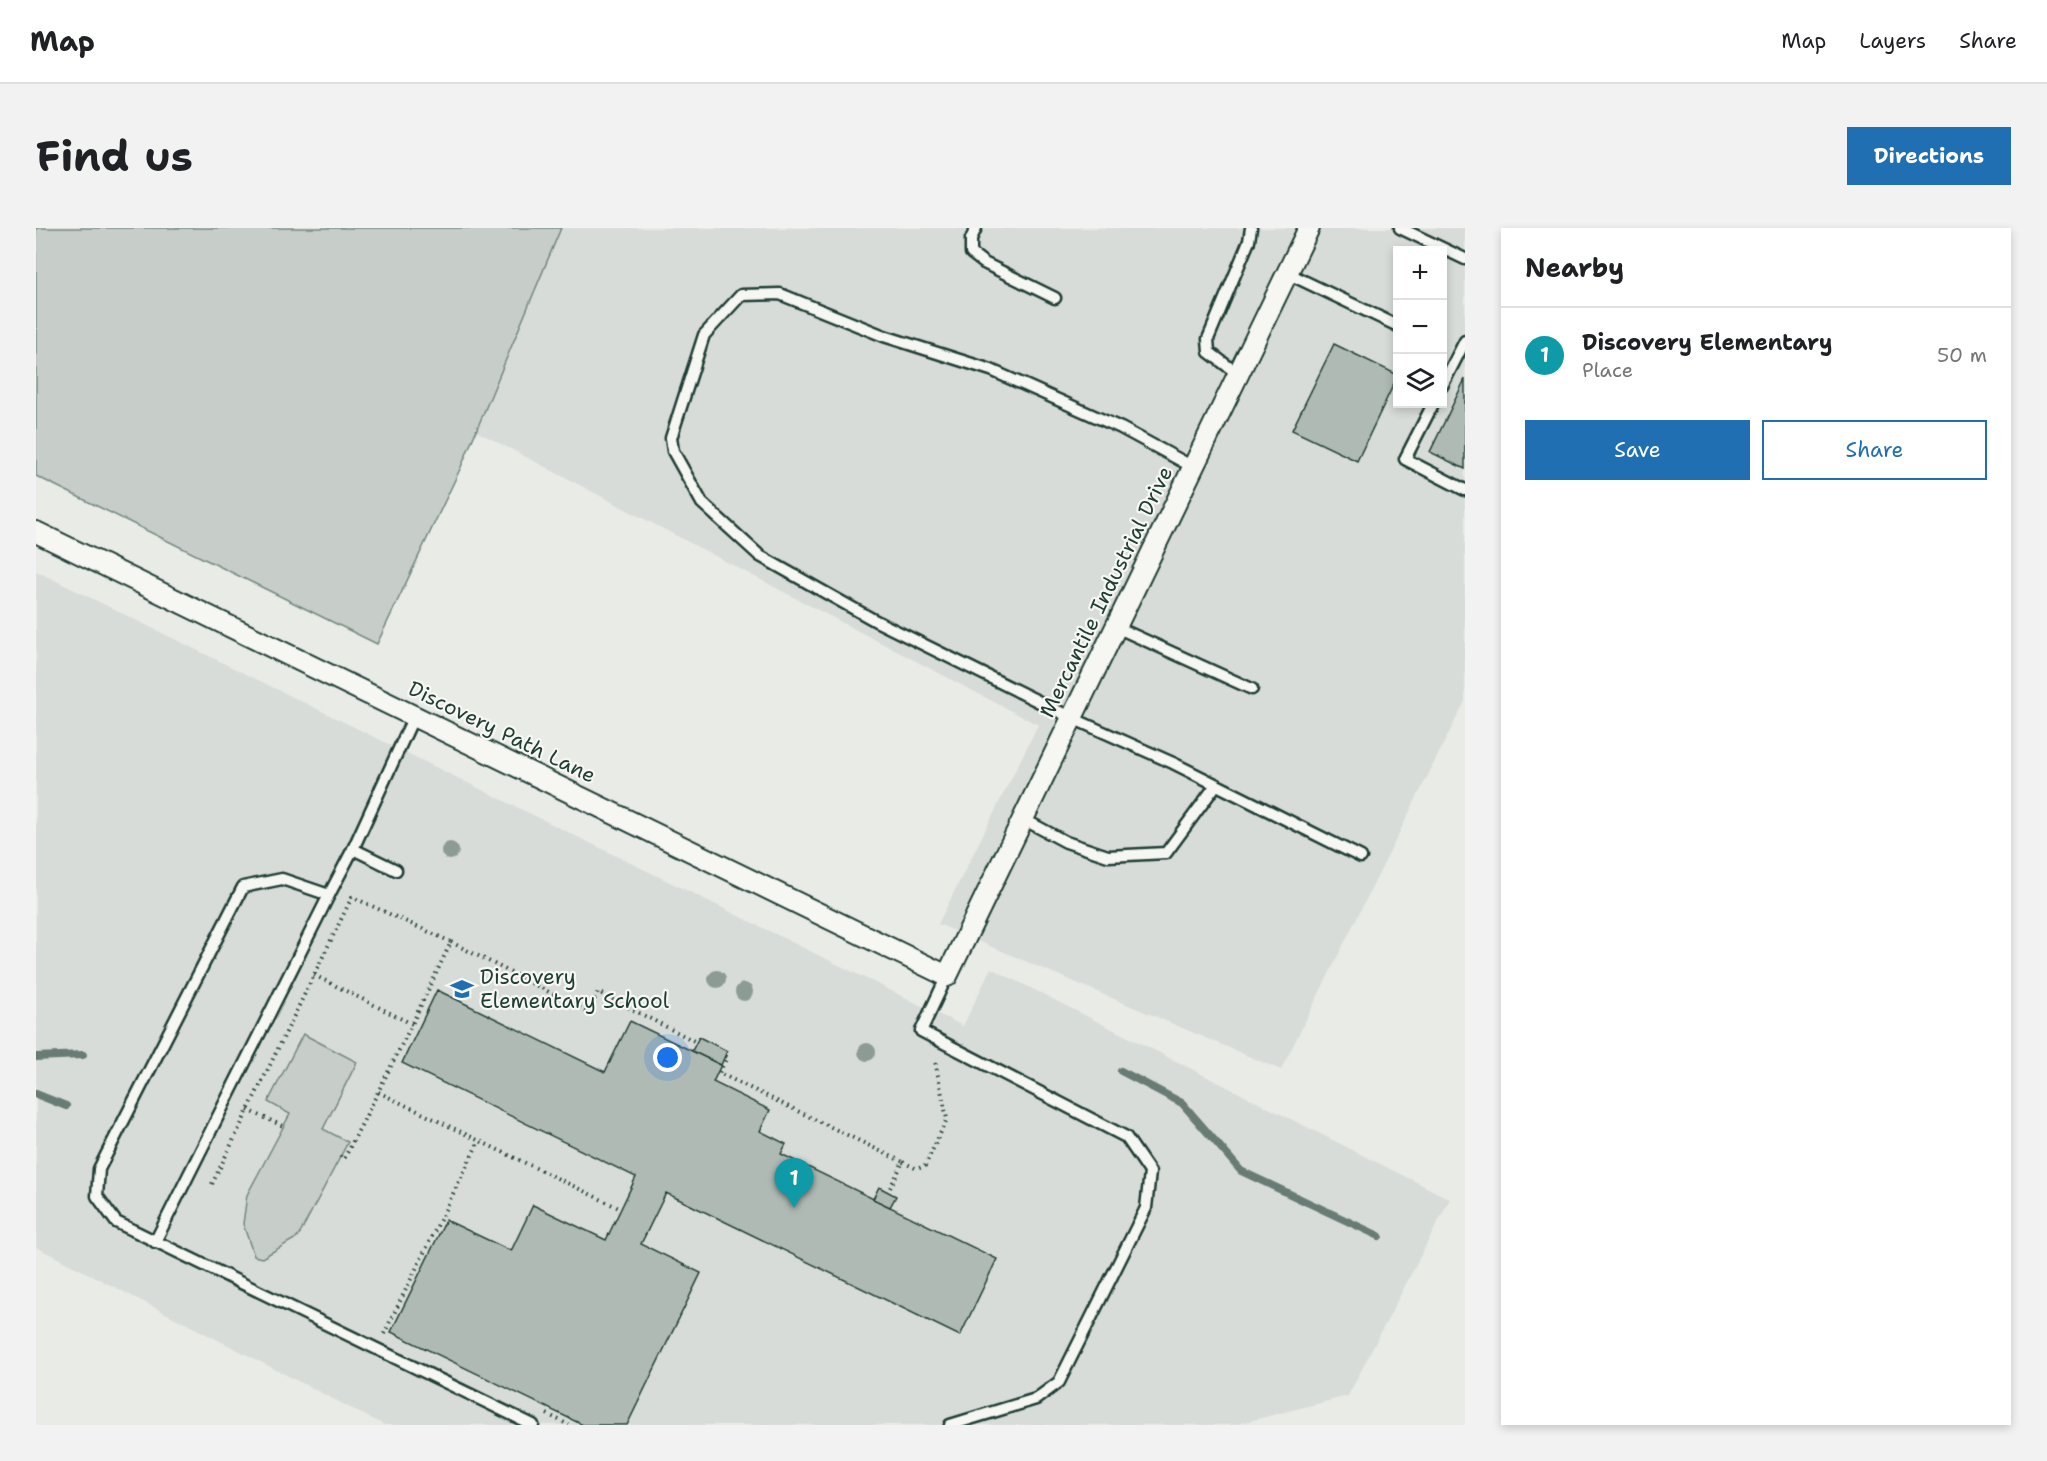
<!DOCTYPE html>
<html lang="en">
<head>
<meta charset="utf-8">
<style>
  body { margin:0; font-family:"Shantell Sans",sans-serif; background:#f2f2f2; color:#202124 }
  .controls { position:absolute; right:18px; top:18px; display:grid; overflow:hidden; border-radius:0px; box-shadow:0 3px 9px #0003 }
  .controls button { width:54px; height:54px; display:grid; place-items:center; padding:0; border:0; border-bottom:2px solid #e0e0e0; background:#fff; color:#202124; font:30px sans-serif }
  .you { position:absolute; left:632px; top:830px; width:21px; height:21px; margin:-15px; border:4px solid #fff; border-radius:50%; background:#1a73e8; box-shadow:0 0 0 9px #1a73e833 }
  .badge { display:grid; place-items:center; width:39px; height:39px; border-radius:50%; background:#1f6fb2; color:#fff; font-size:20px; font-weight:700 }
  .pin { position:absolute; translate:-50% -50px; filter:drop-shadow(0 2px 3px #0008) }
  .pin::after { content:''; position:absolute; top:32px; width:21px; height:18px; background:inherit; clip-path:polygon(0 0,100% 0,50% 100%) }
  .list { margin:0; padding:0; list-style:none }
  h2 { display:flex; justify-content:space-between; align-items:center; height:78px; margin:0; padding:0 24px; font-size:26px }
  h2 small { font-size:20px; font-weight:400; color:#757577 }
  .list li { display:grid; grid-template-columns:39px 1fr auto; gap:18px; align-items:center; box-sizing:border-box; height:96px; padding:0 24px; border-top:2px solid #e0e0e0 }
  .list b { display:block; font-size:22px; white-space:nowrap }
  .list p { margin:0; font-size:20px; white-space:nowrap; color:#757577 }
  .list em { font-size:20px; font-style:normal; color:#757577 }
  .actions { display:flex; gap:12px; padding:18px 24px }
  .actions a { flex:1; padding:14px 0; border:2px solid #1f6fb2; border-radius:0px; text-align:center; font-size:21px; color:#1f6fb2 }
  .actions .main { background:#1f6fb2; color:#fff }
  .icon { flex:none; width:33px; height:33px; fill:none; stroke:currentColor; stroke-width:2; stroke-linecap:round; stroke-linejoin:round }
  .map { position:relative; flex:none; width:1429px; height:1197px; overflow:hidden; border-radius:0px }
  header { display:flex; align-items:center; gap:36px; box-sizing:border-box; height:84px; padding:0 30px; background:#fff; border-bottom:2px solid #e0e0e0 }
  header strong { font-size:28px }
  nav { display:flex; gap:33px; margin-inline-start:auto; font-size:21px }
  .intro { display:flex; align-items:center; justify-content:space-between; box-sizing:border-box; height:144px; padding:0 36px }
  h1 { margin:0; font-size:42px }
  .button { padding:15px 27px; border-radius:0px; background:#1f6fb2; color:#fff; font-size:21px; font-weight:700 }
  main { display:flex; gap:36px; padding:0 36px }
  aside { flex:1; background:#fff; border-radius:0px; box-shadow:0 3px 9px #0003 }
  .map>svg:first-child { display:block }
  .built { fill:#d8dcd8; fill-rule:evenodd }
  .green { fill:#c7cec9; stroke:#73867e; stroke-width:1.5 }
  .lines { fill:none; stroke-linecap:round; stroke-linejoin:round }
  .stream { stroke:#687c75; stroke-width:8 }
  .building { fill:#b0bab5; stroke:#1f3d34; stroke-width:1.5 }
  .lane-casing { stroke:#1f3d34; stroke-width:15 }
  .street-casing { stroke:#1f3d34; stroke-width:24 }
  .path { stroke:#1f3d34; stroke-width:4; stroke-dasharray:1.5 4.5; stroke-linecap:butt }
  .lane { stroke:#f6f6f2; stroke-width:10 }
  .street { stroke:#f6f6f2; stroke-width:20 }
  .tree { fill:#8d9b95 }
  .labels { text-anchor:middle; stroke-width:4.5; stroke-linejoin:round; paint-order:stroke }
  .street-label { font-size:21px; fill:#1f3d34; stroke:#f6f6f2 }
  .poi-label { font-size:21px; fill:#1f3d34; stroke:#f6f6f2; text-anchor:start }
</style>
</head>
<body>
<header>
<strong>Map</strong>
<nav><a>Map</a><a>Layers</a><a>Share</a></nav>
</header>
<div class="intro"><h1>Find us</h1><a class="button">Directions</a></div>
<main>
<div class="map">
<svg width="1429" height="1197" viewBox="0 0 1429 1197">
  <rect width="100%" height="100%" fill="#e9ebe7"/>
  <filter id="ink" filterUnits="userSpaceOnUse"><feTurbulence type="fractalNoise" baseFrequency=".0167" numOctaves="2"/><feDisplacementMap in="SourceGraphic" scale="12" xChannelSelector="R" yChannelSelector="G"/><feConvolveMatrix kernelMatrix="1 2 1 2 8 2 1 2 1" color-interpolation-filters="sRGB"/></filter>
  <g filter="url(#ink)">
    <g class="built">
      <path d="M525,0H1429V473L1245,842L902,696L1002,497L440,203ZM1362,22H1406V176H1362Z"/>
      <polygon points="0,343 927,798 955,740 1414,971 1312,1168 1198,1197 348,1197 0,1019"/>
    </g>
    <g class="green">
      <polygon points="0,0 525,0 425,239 341,416 0,248"/>
      <polygon points="267,806 321,834 287,901 312,914 262,1009 226,1030 218,1028 207,996 211,967 254,886 232,874"/>
    </g>
    <g class="lines">
      <g class="stream">
        <polyline points="0,829 47,827"/>
        <polyline points="1085,843 1146,875 1205,943 1343,1008"/>
        <polyline points="0,866 30,878"/>
      </g>
    </g>
    <g class="building">
      <polygon points="1298,116 1362,147 1321,233 1256,202"/>
      <polygon points="1429,151 1429,241 1394,224"/>
      <polygon points="401,762 569,844 594,793 685,837 677,854 734,882 724,903 750,916 745,926 961,1031 924,1108 630,965 605,1016 665,1045 591,1197 547,1197 355,1104 410,992 475,1023 497,977 570,1012 600,949 366,835"/>
      <polygon points="663,809 691,823 685,837 656,823"/>
      <polygon points="843,959 860,968 854,979 837,971"/>
    </g>
    <g class="lines">
      <g class="lane-casing">
        <g id="lane">
          <polyline points="940,0 935,11 935,25 948,35 1019,70"/>
          <polyline points="1364,0 1429,31"/>
          <polyline points="1251,45 1362,98"/>
          <polyline points="1202,146 1173,124 1172,111 1213,13 1215,0"/>
          <polyline points="1406,158 1429,113"/>
          <polyline points="1397,176 1369,231 1429,262"/>
          <polyline points="1157,239 1085,200 955,142 848,108 744,66 705,67 668,107 635,210 637,223 666,275 724,328 838,392 1036,490 1137,535 1325,629"/>
          <polyline points="1080,399 1216,461"/>
          <polyline points="987,591 1030,614 1072,628 1130,625 1180,557"/>
          <polyline points="317,621 293,667 246,651 207,659 63,941 61,968 80,994 497,1197"/>
          <polyline points="360,642 317,621 378,488"/>
          <polyline points="911,748 885,803 1090,909 1114,944 1110,980 1023,1154 1000,1171 914,1197"/>
          <polyline points="119,1014 293,667"/>
        </g>
      </g>
      <g class="street-casing">
        <polyline id="street" points="0,304 911,748 1273,0"/>
      </g>
      <g class="path">
        <polyline points="415,714 552,784 562,764 660,814"/>
        <polyline points="278,747 376,796 342,864 585,981"/>
        <polyline points="689,828 691,829 683,845 867,934 852,964"/>
        <polyline points="212,882 247,898"/>
        <polyline points="304,928 308,931 342,864"/>
        <polyline points="867,934 881,941 889,938 911,891 899,833"/>
        <polyline points="176,956 316,669 415,714 376,796"/>
        <polyline points="348,1106 443,913"/>
        <polyline points="511,1186 533,1197"/>
      </g>
      <use href="#lane" class="lane"/>
      <use href="#street" class="street"/>
    </g>
    <g class="tree">
      <circle cx="414" cy="623" r="9"/>
      <circle cx="681" cy="751" r="9"/>
      <circle cx="708" cy="764" r="9"/>
      <circle cx="831" cy="824" r="9"/>
    </g>
  </g>
  <defs>
    <g id="school-bare" transform="scale(1.8)"><path d="M0-5L7-2L0 1L-7-2ZM-4 1L0 2.5L4 1V4Q0 6-4 4Z" fill="#1f6fb2" stroke="#f6f6f2" stroke-width="2.5" paint-order="stroke"/></g>
  </defs>
  <g fill-rule="evenodd">
    <use href="#school-bare" x="426" y="761"/>
  </g>
  <g class="labels">
    <g class="street-label">
      <text transform="translate(1070 364) rotate(-64)" y="7">Mercantile Industrial Drive</text>
      <text transform="translate(466 504) rotate(26)" y="7">Discovery Path Lane</text>
    </g>
    <g class="poi-label">
      <text x="444" y="756">Discovery<tspan x="444" dy="24">Elementary School</tspan></text>
    </g>
  </g>
</svg>
<div class="controls">
<button>+</button>
<button>−</button>
<button><svg class="icon" aria-label="layers" viewBox="0 0 24 24"><path d="M12 4l9 5-9 5-9-5zM3 14l9 5 9-5"/></svg></button>
</div>
<div class="you"></div>
<div class="pin badge" style="left:758px;top:980px;background:#0f9aa8">1</div>
</div>
<aside>
<h2>Nearby<small></small></h2>
<ul class="list">
<li><span class="badge" style="background:#0f9aa8">1</span><div><b>Discovery Elementary</b><p>Place</p></div><em>50 m</em></li>
</ul>
<div class="actions"><a class="main">Save</a><a>Share</a></div>
</aside>
</main>
</body>
</html>
